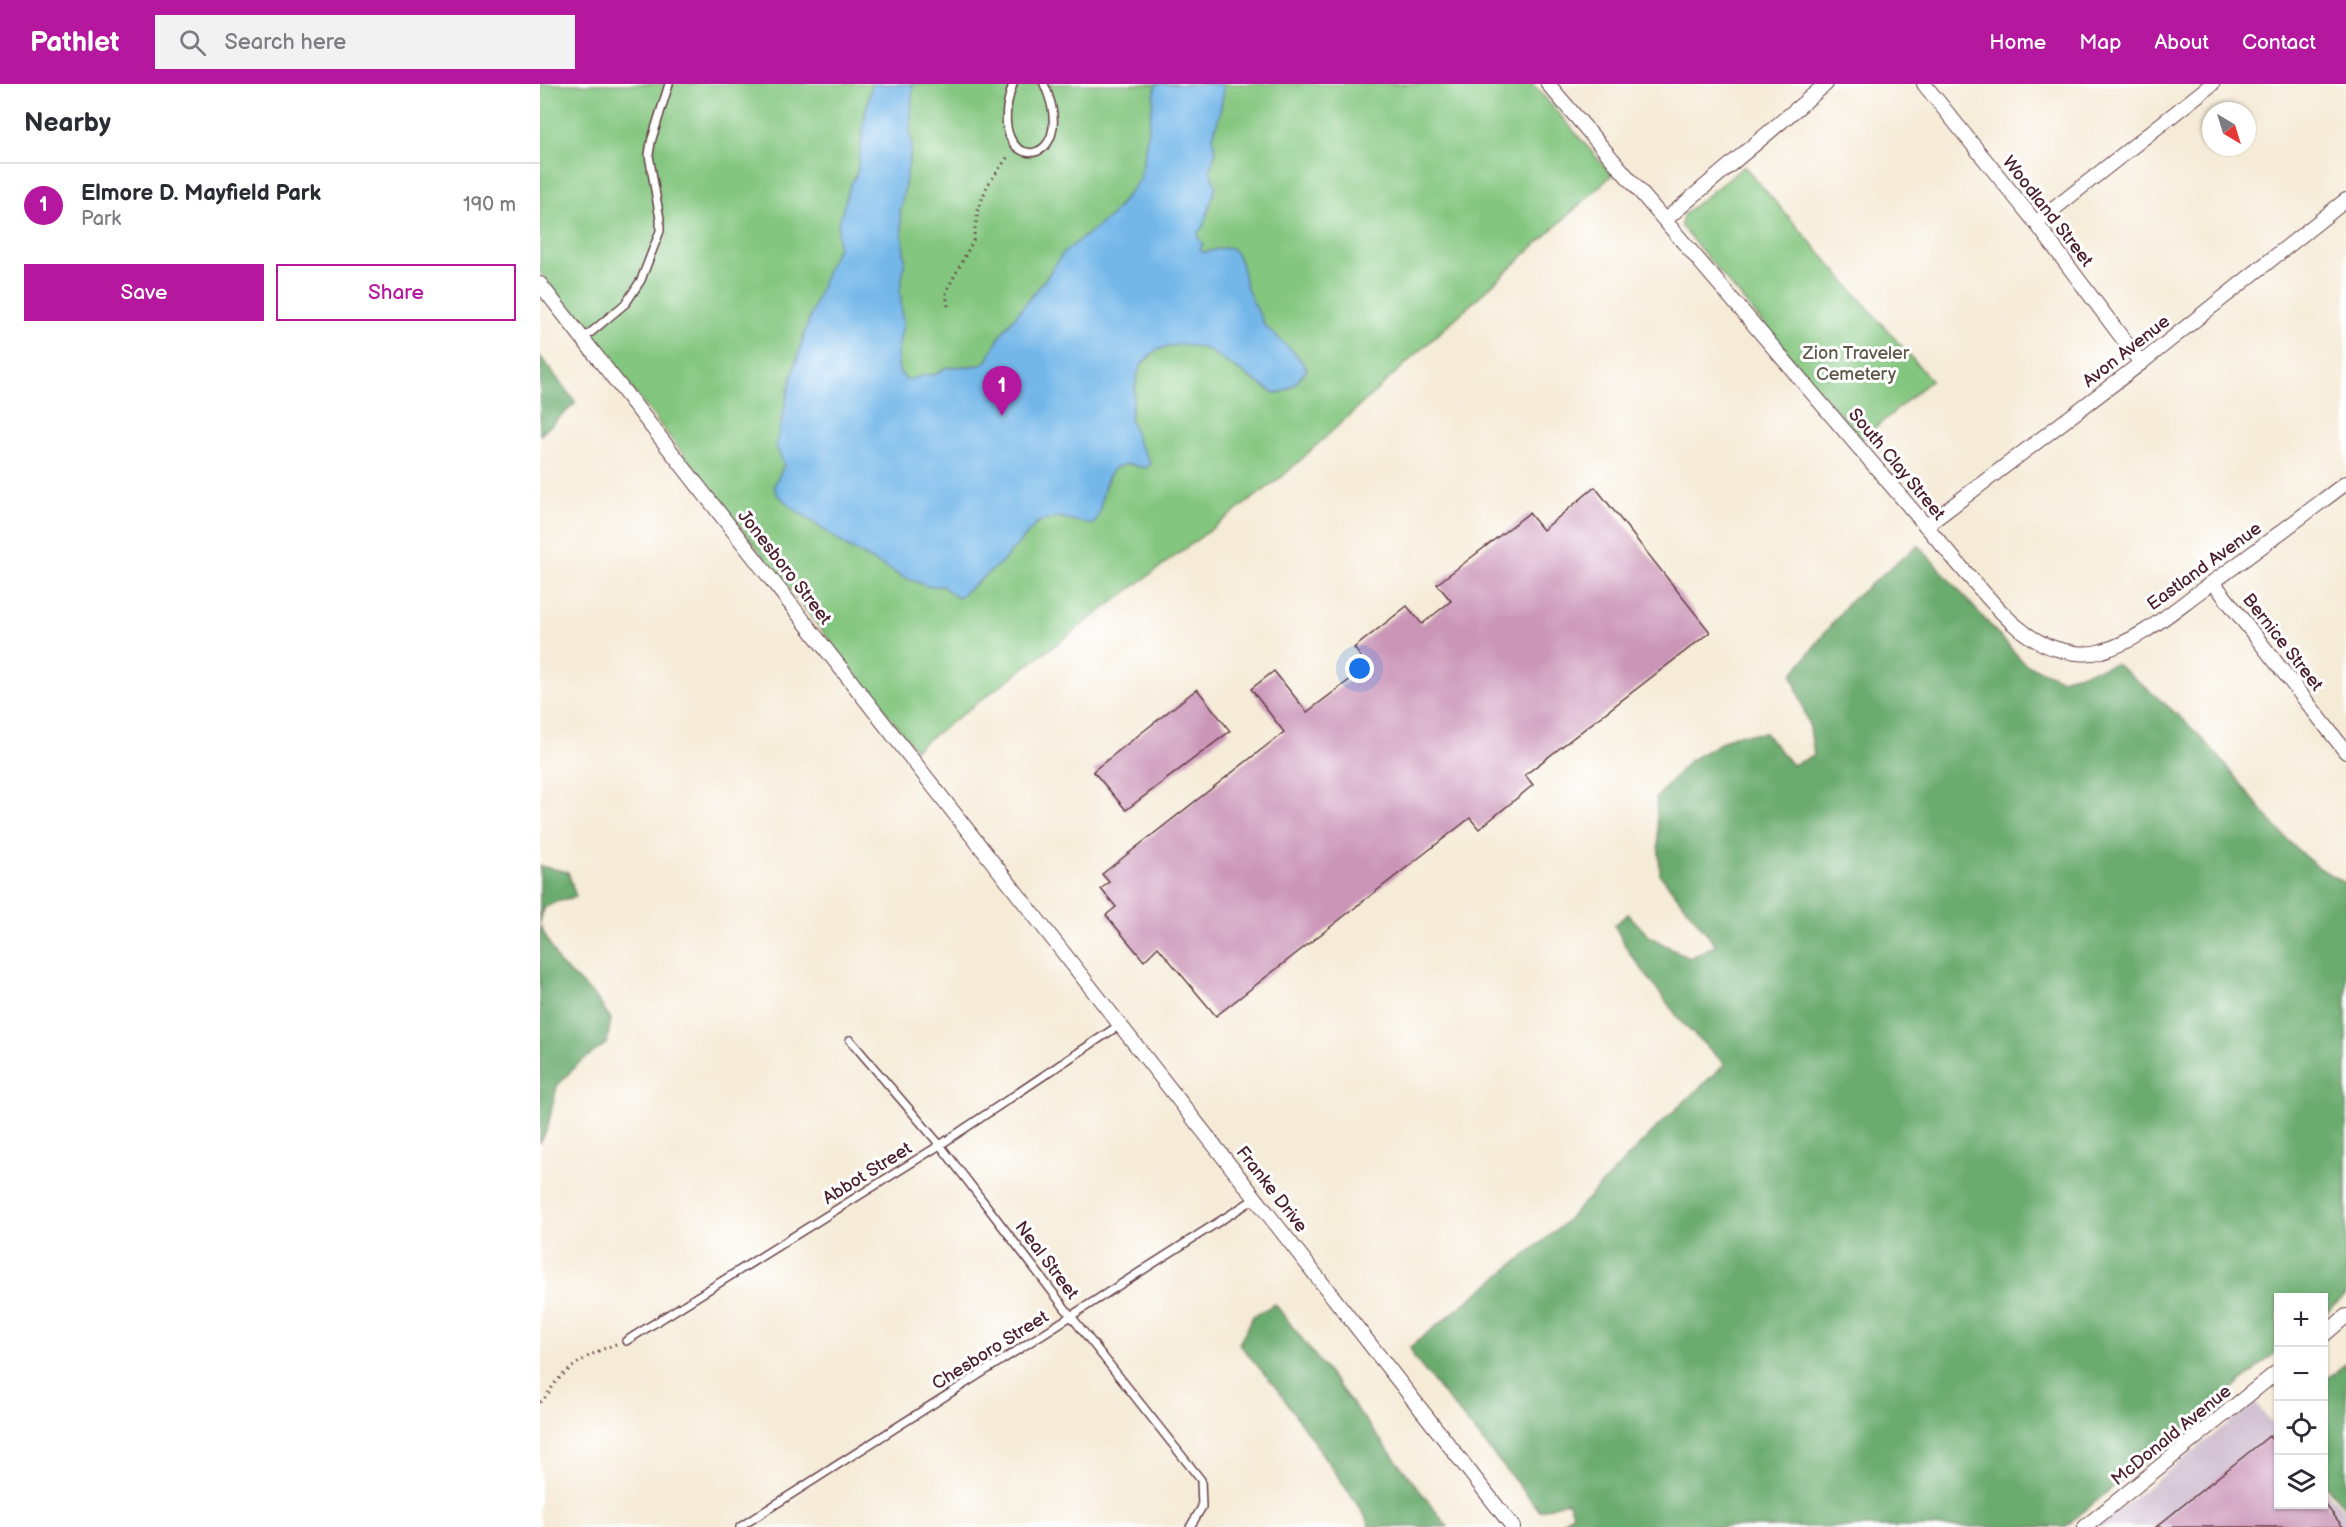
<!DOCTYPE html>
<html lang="en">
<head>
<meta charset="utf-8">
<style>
  body { margin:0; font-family:"Balsamiq Sans",sans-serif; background:#f2f2f3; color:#2b2b33 }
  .controls { position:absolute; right:18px; bottom:18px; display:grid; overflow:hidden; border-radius:0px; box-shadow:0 2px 4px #0004 }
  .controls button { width:54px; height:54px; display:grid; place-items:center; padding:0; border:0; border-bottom:2px solid #e1e1e2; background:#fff; color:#2b2b33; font:30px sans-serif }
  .compass { position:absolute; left:1662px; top:18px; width:54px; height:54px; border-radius:50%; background:#fff; box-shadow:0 2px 4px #0004; rotate:142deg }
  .you { position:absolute; left:820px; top:585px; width:21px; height:21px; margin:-15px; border:4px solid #fff; border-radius:50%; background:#1a73e8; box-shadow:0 0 0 9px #1a73e833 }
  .badge { display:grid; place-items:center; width:39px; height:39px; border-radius:50%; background:#b5179e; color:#fff; font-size:20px; font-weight:700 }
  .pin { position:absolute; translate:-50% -50px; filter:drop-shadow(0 2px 3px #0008) }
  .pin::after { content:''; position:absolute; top:32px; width:21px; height:18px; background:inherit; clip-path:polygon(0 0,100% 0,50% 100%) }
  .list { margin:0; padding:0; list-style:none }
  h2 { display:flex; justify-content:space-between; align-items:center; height:78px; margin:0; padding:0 24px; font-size:26px }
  h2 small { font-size:20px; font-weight:400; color:#7c7c81 }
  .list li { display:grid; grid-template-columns:39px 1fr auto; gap:18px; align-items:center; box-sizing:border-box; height:84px; padding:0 24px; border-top:2px solid #e1e1e2 }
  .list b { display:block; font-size:22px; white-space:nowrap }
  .list p { margin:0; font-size:20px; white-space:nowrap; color:#7c7c81 }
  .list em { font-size:20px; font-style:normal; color:#7c7c81 }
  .actions { display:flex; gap:12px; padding:18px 24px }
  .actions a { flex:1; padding:14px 0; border:2px solid #b5179e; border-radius:0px; text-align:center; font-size:21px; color:#b5179e }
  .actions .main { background:#b5179e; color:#fff }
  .icon { flex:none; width:33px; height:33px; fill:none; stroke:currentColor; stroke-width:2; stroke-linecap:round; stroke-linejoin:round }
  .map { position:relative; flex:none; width:1806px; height:1443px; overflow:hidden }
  header { display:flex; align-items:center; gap:36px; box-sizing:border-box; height:84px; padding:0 30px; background:#b5179e; color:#fff }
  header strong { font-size:28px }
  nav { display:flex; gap:33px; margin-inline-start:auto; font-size:21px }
  .search { width:420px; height:54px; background:#f2f2f3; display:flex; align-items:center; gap:15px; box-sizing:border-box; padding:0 21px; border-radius:0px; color:#7c7c81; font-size:22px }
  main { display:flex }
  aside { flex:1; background:#fff }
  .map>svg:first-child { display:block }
  .industrial { fill:#cfbdcf }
  .green { fill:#83c67f; stroke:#667255; stroke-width:1.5 }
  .forest { fill:#6aab6e; stroke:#5a654c; stroke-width:1.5 }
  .water { fill:#73b7e9; stroke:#5e6b8a; stroke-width:1.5 }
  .building { fill:#cb95b8 }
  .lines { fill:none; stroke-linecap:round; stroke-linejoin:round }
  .service-casing { stroke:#643e45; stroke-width:10 }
  .minor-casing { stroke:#643e45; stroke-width:16 }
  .path { stroke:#643e45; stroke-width:3; stroke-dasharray:1.5 4.5; stroke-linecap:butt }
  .service { stroke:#fff; stroke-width:7 }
  .minor { stroke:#fff; stroke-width:14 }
  .labels { text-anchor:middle; stroke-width:6; stroke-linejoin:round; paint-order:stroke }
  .street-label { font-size:18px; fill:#4a1f2b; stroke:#fff }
  .park-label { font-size:18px; fill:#5e5948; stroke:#fff }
</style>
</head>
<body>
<header>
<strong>Pathlet</strong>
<div class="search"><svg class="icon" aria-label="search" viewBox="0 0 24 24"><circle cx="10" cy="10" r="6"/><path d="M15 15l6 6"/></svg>Search here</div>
<nav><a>Home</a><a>Map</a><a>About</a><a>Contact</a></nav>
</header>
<main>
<aside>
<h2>Nearby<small></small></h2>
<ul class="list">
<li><span class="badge">1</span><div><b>Elmore D. Mayfield Park</b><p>Park</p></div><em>190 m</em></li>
</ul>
<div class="actions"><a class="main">Save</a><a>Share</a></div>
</aside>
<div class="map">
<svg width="1806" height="1443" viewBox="0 0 1806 1443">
  <rect width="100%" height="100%" fill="#fff"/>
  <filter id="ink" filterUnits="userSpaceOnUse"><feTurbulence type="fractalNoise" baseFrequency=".0167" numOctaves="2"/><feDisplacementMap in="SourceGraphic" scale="12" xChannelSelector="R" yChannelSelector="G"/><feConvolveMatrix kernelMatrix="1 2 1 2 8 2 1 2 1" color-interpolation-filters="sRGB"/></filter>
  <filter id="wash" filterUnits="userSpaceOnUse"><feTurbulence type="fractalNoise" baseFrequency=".008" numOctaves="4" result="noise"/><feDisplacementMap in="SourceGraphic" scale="24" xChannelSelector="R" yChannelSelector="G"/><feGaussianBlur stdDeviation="1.35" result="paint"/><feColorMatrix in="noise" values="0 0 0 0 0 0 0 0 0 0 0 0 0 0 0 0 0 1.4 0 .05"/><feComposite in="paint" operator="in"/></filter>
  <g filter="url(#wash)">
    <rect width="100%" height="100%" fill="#f5ebd7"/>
    <polygon class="industrial" points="1715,1318 1738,1348 1738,1420 1784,1420 1784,1405 1806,1429 1806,1443 1558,1443"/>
    <g class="green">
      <polygon points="0,0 993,0 1072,91 743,392 375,665 0,188"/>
      <polygon points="1204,82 1391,296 1321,356 1141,142 1143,131"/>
    </g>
    <g class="forest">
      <polygon points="0,272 36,319 0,351"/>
      <path d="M1378,461L1485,580L1521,595L1576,580C1610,606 1643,633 1672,665C1713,710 1748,774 1806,799V1211L1784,1230V1214H1738V1267L1525,1443H1016L1033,1429L1028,1417L1000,1427L875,1275L870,1263L1019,1144L1120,1040L1185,980L1143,940L1089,868L1074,841L1088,830L1110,853L1149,874L1176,861L1120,791L1116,714L1149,677L1194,651L1225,649L1252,681L1274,672L1270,644L1252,591L1308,519Z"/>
      <polygon points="0,782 28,788 36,813 18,817 3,824 0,840"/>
      <polygon points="0,841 19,879 55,912 71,935 67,959 39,979 17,1002 7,1046 0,1059"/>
      <polygon points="735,1220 908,1443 829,1443 828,1436 738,1306 699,1260 713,1232"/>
      <polygon points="1806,1279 1806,1425 1784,1399 1784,1297"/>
    </g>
    <path class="water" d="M332,0H373L370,49L372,61L360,128L365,176L360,207L363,242L357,269L359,287L365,295C378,297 379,288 394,291L405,284L439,281L447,277L461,250L506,194L523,169L571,132L600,95L616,0H682L684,6L679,33L673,53L676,67L670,86L676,103L663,143L658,149L659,156L663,160L660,165L663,168C674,168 680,162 692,164L701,178L707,205L725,242L756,270L767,285C760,295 747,310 734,309L666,265L641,260L616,266L601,281L597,292L590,334L598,358L611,380L606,384L588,380L574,384C558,405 565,426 553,441L518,433L498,438L462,478L418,514L402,502H387L363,493L308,463L250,422L237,410L234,402L244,381L236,361L249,303L265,247L287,186L298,163V141L309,104L317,89L325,30Z"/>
    <g id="blocks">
      <g class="building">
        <polygon points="1055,403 1170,548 985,691 993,701 939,745 930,734 676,932 618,863 604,877 566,831 576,823 561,805 569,798 562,790 744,648 711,605 734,587 767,628 828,582 814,564 867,522 882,540 911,517 897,500 989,429 1003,446"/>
        <polygon points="657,605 690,647 586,726 553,687"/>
        <polygon points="1729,1352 1738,1363 1738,1420 1785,1420 1803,1443 1616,1443"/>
      </g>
    </g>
  </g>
  <g filter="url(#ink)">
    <use href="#blocks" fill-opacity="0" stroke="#643e45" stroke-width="1.5"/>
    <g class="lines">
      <g class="service-casing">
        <g id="service">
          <path d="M473,0C440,94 544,89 504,0"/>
          <polyline points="43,255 86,219 101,196 120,147 120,135 109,71 111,58 129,0"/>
          <polyline points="310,956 400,1061 531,1232 661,1396 662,1423 650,1443"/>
          <polyline points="86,1257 400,1061 581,940"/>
          <polyline points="200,1443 716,1114"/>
        </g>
      </g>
      <g class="minor-casing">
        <g id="minor">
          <path d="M1008,0L1427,490C1452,517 1479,555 1517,565C1532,569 1547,572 1562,567C1598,557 1629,530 1659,508C1709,473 1757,436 1806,399"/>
          <polyline points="1384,0 1496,139 1601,279"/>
          <polyline points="1125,136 1286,0"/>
          <polyline points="1496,139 1672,0"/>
          <polyline points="0,200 973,1443"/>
          <polyline points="1386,442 1601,279 1806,116"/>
          <polyline points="1673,498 1806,668"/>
          <polyline points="1784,1251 1806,1232"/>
          <polyline points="1545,1443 1738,1287"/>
        </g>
      </g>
      <g class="path">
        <polyline points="408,222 406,210 408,204 433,157 438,126 447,102 469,71"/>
        <path d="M0,1318C7,1313 10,1306 15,1299C31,1281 53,1268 76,1260"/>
      </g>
      <use href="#service" class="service"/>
      <use href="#minor" class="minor"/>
    </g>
  </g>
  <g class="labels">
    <g class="street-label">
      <text transform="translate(1508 127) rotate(52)" y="6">Woodland Street</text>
      <text transform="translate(1586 267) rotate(-38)" y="6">Avon Avenue</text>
      <text transform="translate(1357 380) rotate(50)" y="6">South Clay Street</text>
      <text transform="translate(1664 482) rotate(-36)" y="6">Eastland Avenue</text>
      <text transform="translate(245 483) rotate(52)" y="6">Jonesboro Street</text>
      <text transform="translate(1743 558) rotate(52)" y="6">Bernice Street</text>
      <text transform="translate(327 1089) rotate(-32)" y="6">Abbot Street</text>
      <text transform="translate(732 1105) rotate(52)" y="6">Franke Drive</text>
      <text transform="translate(507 1176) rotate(53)" y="6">Neal Street</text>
      <text transform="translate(450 1266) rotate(-32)" y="6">Chesboro Street</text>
      <text transform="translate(1631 1351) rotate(-39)" y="6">McDonald Avenue</text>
    </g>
    <g class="park-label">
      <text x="1316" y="275">Zion Traveler<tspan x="1316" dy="21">Cemetery</tspan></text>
    </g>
  </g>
</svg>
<div class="controls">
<button>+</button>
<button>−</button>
<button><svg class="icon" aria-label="locate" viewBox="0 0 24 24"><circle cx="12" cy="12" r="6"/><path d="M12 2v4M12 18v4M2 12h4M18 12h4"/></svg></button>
<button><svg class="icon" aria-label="layers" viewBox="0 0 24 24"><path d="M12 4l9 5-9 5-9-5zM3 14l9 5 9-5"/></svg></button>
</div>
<svg class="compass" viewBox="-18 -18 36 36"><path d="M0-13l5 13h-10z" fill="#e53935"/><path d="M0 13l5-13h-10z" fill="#7c7c81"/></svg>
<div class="you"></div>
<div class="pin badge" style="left:462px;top:332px">1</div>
</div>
</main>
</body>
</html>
